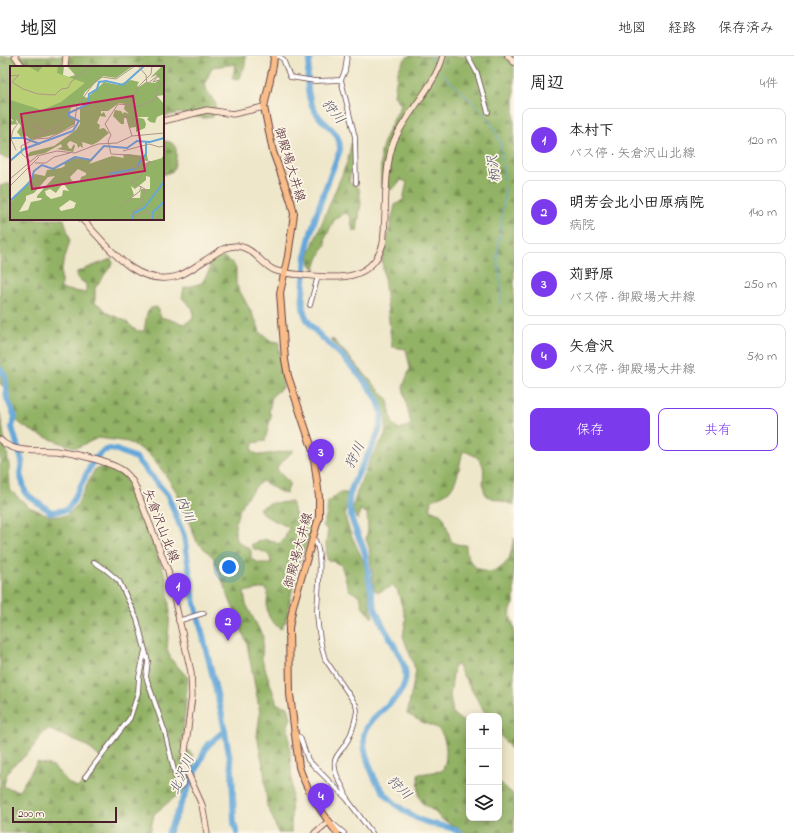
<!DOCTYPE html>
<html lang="ja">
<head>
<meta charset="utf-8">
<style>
  body { margin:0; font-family:"Indie Flower","Klee One",sans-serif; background:#f2f2f2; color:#222 }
  .controls { position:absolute; right:12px; bottom:12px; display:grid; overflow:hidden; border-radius:8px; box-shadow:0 2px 10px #0003 }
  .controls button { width:36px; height:36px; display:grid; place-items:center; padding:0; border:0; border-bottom:1px solid #e0e0e0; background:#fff; color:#222; font:20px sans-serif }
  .scale { position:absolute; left:12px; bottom:10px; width:105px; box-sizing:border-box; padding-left:4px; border:2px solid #4a1f2b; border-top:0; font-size:11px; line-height:14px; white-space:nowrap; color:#4a1f2b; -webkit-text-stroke:3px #fcf5e5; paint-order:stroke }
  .you { position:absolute; left:229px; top:511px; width:14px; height:14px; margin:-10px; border:3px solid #fff; border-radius:50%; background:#1a73e8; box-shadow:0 0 0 6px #1a73e833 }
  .badge { display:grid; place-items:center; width:26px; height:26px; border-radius:50%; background:#7c3aed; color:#fff; font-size:13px; font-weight:700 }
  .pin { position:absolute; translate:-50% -33px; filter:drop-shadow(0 1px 2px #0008) }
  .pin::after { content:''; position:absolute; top:21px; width:14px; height:12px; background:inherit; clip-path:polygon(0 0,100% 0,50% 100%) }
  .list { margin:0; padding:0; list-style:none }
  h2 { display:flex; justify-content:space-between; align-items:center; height:52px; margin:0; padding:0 16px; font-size:17px }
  h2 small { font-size:13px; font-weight:400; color:#767676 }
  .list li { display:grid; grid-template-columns:26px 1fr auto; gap:12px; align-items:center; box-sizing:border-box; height:64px; margin:0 8px 8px; padding:0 8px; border:1px solid #e0e0e0; border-radius:8px }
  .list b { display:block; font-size:15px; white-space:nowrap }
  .list p { margin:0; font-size:13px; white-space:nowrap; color:#767676 }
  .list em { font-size:13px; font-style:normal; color:#767676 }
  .actions { display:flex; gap:8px; padding:12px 16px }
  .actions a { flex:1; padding:9px 0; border:1px solid #7c3aed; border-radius:8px; text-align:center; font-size:14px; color:#7c3aed }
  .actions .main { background:#7c3aed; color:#fff }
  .icon { flex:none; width:22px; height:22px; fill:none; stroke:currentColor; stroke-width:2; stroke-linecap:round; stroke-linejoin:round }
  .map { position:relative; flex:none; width:514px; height:777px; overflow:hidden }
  header { display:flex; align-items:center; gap:24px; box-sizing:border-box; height:56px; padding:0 20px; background:#fff; border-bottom:1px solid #e0e0e0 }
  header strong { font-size:19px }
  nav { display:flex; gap:22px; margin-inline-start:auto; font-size:14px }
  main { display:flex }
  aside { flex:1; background:#fff }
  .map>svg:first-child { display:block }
  .forest { fill:url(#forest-firs); stroke:#6e6848; fill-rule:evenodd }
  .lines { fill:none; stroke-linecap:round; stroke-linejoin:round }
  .stream { stroke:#65a7d9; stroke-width:1 }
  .river { stroke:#65a7d9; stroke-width:6 }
  .street-casing { stroke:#633d43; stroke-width:5.5 }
  .secondary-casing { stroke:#633d43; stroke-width:7 }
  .primary-casing { stroke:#633d43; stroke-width:8 }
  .street { stroke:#fff; stroke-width:4 }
  .secondary { stroke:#fce5cf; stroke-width:5.5 }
  .primary { stroke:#f8bd88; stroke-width:6 }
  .labels { text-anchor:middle; stroke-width:3.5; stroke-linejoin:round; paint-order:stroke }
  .street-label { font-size:13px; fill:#4a1f2b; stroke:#fcf5e5 }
  .water-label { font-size:14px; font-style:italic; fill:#555571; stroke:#fcf5e5 }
  .inset-river { fill:none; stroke:#65a7d9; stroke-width:2 }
  .inset-road { fill:none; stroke:#ad978a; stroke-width:1 }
  .view { fill:#c2185b; fill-opacity:0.15; stroke:#c2185b; stroke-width:2 }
  .inset-edge { fill:none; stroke:#4a1f2b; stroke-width:2 }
</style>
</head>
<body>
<header>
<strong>地図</strong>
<nav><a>地図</a><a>経路</a><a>保存済み</a></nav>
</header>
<main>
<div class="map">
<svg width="514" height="777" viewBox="0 0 514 777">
  <defs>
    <pattern id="forest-firs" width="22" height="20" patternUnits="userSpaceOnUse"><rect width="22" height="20" fill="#92b265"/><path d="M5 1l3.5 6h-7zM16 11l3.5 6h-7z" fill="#799053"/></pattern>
  </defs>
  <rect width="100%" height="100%" fill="#fcf5e5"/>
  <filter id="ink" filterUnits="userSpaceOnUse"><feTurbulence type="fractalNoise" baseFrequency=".025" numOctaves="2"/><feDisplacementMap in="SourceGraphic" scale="8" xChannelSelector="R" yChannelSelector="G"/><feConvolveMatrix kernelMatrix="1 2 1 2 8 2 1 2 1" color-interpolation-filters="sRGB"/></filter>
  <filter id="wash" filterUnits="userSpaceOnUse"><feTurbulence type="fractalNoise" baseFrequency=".012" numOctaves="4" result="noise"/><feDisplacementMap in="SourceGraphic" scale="16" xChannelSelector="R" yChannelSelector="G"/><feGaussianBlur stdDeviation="0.9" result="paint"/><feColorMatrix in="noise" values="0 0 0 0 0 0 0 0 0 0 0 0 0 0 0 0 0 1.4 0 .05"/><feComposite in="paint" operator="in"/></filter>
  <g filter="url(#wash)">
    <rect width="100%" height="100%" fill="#efe7ca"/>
    <g class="forest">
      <polygon points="0,0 141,0 141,3 145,0 246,0 245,9 240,22 232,23 236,8 212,11 204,30 216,48 213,61 203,62 179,57 163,61 163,11 11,11 11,103 0,100"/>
      <path d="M409,0H514V449L486,440C477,420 496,405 463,395C459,409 459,424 449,435C442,442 429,440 430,453L439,457L444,462L451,485L456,488L466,489C465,513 493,527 508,504C512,497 512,489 514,482V548C508,556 510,563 514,571V697L499,677V660H487L457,609L454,610L450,640L453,658L469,670V762H499V726L514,739V777H466L440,762L435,756L423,748L419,740L418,718L442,715C448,704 448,682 438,673C436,671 432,670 430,669C421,667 415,661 407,658L416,615L403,580L406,563L402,550L397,533L392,530L379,536L374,534L369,491L366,483L368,474L367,457L360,454L358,464L352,454C356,437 363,419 371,402C374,394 383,386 385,378C393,342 351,306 330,283H333L388,344L392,367L399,373L411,369L403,331L410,312L406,293L392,291L382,204L395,149L403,144L407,126L401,124L393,133L383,132L381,128V96L386,79L401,49L394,39C396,26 397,7 409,0Z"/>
      <path d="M163,85C182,85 176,104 173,115L163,119Z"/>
      <path d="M354,85V100L349,126L359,132L361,147L357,175H353L350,160L345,157L334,164L325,183L326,189C322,193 316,207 315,214L310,208L309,198L348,104L351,88Z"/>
      <path d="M11,127V163H64L70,184L61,216V233L86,237V228L77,222V216L111,203L113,207L95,232V247L101,250L109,258L124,264L137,275H144L147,257L151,252L157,251L161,261L184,268L193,263V253L182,242L184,232L202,227L210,213L208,207L220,199L233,207L236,213V228L257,267L260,276L271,285L279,286L283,331L272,340L269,355L271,360L265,385L253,387L252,396L261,399L294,394L277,411L278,415L290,427L286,438C276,435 272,430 262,425C245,440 231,461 236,484L251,494V503L259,507H271C271,496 262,495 254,493L251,489C262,483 267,481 278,488L284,484L289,472C280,465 263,463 259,452L272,447L291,446L296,460L309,465L312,471L311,479L297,510L286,564L281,573C265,562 266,554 268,537L265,532L244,536L246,548L263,581L262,603L277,648L288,651L291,662L288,669L292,725L291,777H278L272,760L267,750L264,714L257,680L260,657L247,588L213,501L197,486L177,437L165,418L148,397L128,386L98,382L76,392C60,386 24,376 15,362C10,352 8,342 6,332L0,328V130Z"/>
      <path d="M0,357L9,409L10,434L29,451L51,460H66L77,449L95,413L106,411L122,418L134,434L166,521L170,556L167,594L171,603L188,622L182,689L192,698L194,708L190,730L185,736L175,741L154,758L150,777H0ZM48,673L87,690L104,705L77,732L69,727L53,710L37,706L19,735L4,731C7,705 17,710 30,695C38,686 38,681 48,673Z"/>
      <path d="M339,437H347C348,446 344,454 346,464C351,483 363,500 368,519C370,527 368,536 369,544C369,550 374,556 372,562L363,552L360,540L349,534L341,509L327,503L326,486L328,474L323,470L327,457L328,446Z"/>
    </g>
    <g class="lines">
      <g class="stream">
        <polyline points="431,0 436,10"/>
        <polyline points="440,16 482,55 493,70 500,86 505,133 497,203 502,234 500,249"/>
      </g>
      <g class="river">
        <path d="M311,0C306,20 305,45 320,62C331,74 340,76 340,94C328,126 314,160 307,193C305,204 305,215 304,226C303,239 300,253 308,265C316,279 333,290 344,302C355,315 378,337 381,354C386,381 352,416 349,444C348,461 358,477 364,494C370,514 368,537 377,557C384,575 397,591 404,610C414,642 374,651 365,676C361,689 369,711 375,723C384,741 407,760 426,766C438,771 449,768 460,777"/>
        <polyline points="0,313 5,320 7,342 15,361 12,371 22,405 20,418 26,438 51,456 67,454 73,445 93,405 103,395 109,393 117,394 136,402 168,440 184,480 193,539 221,655 232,714 234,767 237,777"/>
        <polyline points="168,777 207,690 225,674"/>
      </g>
    </g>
  </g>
  <g filter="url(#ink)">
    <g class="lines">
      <g class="street-casing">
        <g id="street">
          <polyline points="278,0 283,3 290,21 315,25 341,24"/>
          <polyline points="347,0 345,15 341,24 355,81 356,127"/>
          <polyline points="468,0 477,17 488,56"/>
          <polyline points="310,249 318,220"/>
          <path d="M313,481C325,496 317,538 317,557C318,572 320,588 325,603L356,649L357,655C355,666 351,681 344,690C339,698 333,701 335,712C336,724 346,732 347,743"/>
          <polyline points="178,565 204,557"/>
          <polyline points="145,594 148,605 146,621 165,676 176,723 181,731 184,728 181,712 185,708"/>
          <polyline points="294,679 300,681 308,704 347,743 372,777"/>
          <polyline points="85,721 130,662 138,637 139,621 145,594 137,563 119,525 105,513 94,506"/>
          <polyline points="332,767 344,777"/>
        </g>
      </g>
      <g class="secondary-casing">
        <g id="secondary">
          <polyline points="15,0 23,11"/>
          <polyline points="508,0 514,6"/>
          <polyline points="65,11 66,0"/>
          <polyline points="163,65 207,54 233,58 264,51"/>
          <path d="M82,163C107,189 136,233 178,220C187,217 196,210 204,205C214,199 225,189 237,190C253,191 261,208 274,214C283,218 295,218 304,219C337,222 371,227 383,188C387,157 383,113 394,85C407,55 434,32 443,0"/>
          <path d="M0,384C15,398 37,394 56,395C72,397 108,405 122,414C128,418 132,424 135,430L168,515L191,616L192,640L184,703L186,713L202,749L207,777"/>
          <polyline points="315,777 329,765"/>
        </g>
      </g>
      <g class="primary-casing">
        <path id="primary" d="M274,0L273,10L264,51L273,96L291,145L294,158L288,200L280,237L285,304L288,320L313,395L319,441V461L293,550L289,572L290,638L299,711C307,736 322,756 337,777"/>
      </g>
      <use href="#street" class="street"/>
      <use href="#secondary" class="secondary"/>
      <use href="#primary" class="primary"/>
    </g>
  </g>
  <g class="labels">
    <g class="street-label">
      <text transform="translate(291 108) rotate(73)" y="5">御殿場大井線</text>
      <text transform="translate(162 469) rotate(69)" y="5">矢倉沢山北線</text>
      <text transform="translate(297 494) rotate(-75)" y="5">御殿場大井線</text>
    </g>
    <g class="water-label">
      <text transform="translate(334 55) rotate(52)" y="5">狩川</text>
      <text transform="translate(493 113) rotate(-97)" y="5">柄沢</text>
      <text transform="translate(354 399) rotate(-64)" y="5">狩川</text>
      <text transform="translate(186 453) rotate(68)" y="5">内川</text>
      <text transform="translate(181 718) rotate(-66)" y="5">北沢川</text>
      <text transform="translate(400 731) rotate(45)" y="5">狩川</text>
    </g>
  </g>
  <g transform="translate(10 10)">
    <rect width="154" height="154" fill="#efe7ca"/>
    <path d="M9,0H54L53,9L59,11L65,9L58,1L123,0L106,12L93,10L75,26L73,30L77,32L94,16L108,19L121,14L129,16L127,20L129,21L136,16L145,17L150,13L146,9L140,12L152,0L154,2V29L147,30L154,38V48L147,51L145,57L140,56L137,53L139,51H127L134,53L136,58L135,62L126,66V61L119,62L117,52H114V58H111L103,50L105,44L111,45L113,48L114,46L119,48L114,43L115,38L109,37L98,45H91V48L94,46L96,51L90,50L87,57L90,59L89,63L94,62L99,67L88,76L82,79L72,76L73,82L70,80L68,82L67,78L60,75L57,78L59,82L61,83L64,78L65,80L63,86L47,83L52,81L51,78L35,87L16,91L20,86L44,80L66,64L70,58V43L76,37L61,42L58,50L65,54V58L47,68L21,74L17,70L11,71L7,66L11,60L6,53L7,58L0,59V54L4,55L0,52V13ZM138,79L136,85L138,94H135V97L152,92L154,87V154H0V137L25,108L35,110L37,104L51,102L55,100L54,97L65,92L80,94L90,85L79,98L102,90L114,92L113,89L118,88L134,90ZM68,103L76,107V109L71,111L70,115H62L60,111ZM45,110L27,130V132H32L31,134L21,136L18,144L9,146L16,134V130L24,127L38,111ZM136,110L140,111V123H131L130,132H121L124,129L121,120L125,123L136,114ZM53,117L59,125L53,124L52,130L41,133L36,129L35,125L40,123L46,127ZM60,134L66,137L64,142L51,145L49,142Z" fill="#92b265" fill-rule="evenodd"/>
    <path d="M0,0H18L28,6L33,0H48L47,7L75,17L51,36L32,44L0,34Z" fill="#b9cf73"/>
    <path class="inset-river" d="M0,72H14L30,78M0,95L14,83L63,65L69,55L59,50V47L78,38L79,28L87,23L89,16L96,15L113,19L134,0M127,100L136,88V76M99,108L125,103M0,135L21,115L24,105L32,99L43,103L65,91L81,94L94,80L117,82L127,75L140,76L154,72M122,154L124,147L134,142L154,116M143,154V146L154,136"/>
    <path class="inset-road" d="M128,0L136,9L137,18L150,8L143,16L149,14L150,18M0,10L9,9L2,16L13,23L28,28L45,29L51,23L58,22L61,16L80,0M121,35L129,20L141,8L142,0M116,50L122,70M21,59L36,65M23,72L45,63L52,56M1,73L6,84M0,76L3,64L9,56L6,51M113,85L139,78L149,81L154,80M20,95L12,88L11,80L25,73L39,72L64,60L67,40L84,17L92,11L106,13L125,0M25,97H36L44,91L60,87M126,102L141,96M0,113L27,90L47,85L65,87L88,78L107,77L122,70L154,67M0,120L29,91M111,140L130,125L131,120M141,154L138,145L126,150L121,148L123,145L131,141L135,123L121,116L130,111L141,96L119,89L101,88L98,75L101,69L95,58L108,38L131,40L146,33L148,21L154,16M145,154L154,143"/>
    <path class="view" d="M123,30L135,105L22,123L11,48Z"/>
    <rect width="154" height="154" class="inset-edge"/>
  </g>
</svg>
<div class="controls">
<button>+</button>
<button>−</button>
<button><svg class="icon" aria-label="layers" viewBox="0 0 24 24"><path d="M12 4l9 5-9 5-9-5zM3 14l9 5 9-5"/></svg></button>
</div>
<div class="scale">200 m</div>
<div class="you"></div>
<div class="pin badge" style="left:178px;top:550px">1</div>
<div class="pin badge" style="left:228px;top:585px">2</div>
<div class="pin badge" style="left:321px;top:416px">3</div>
<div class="pin badge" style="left:321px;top:760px">4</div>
</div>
<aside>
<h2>周辺<small>4件</small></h2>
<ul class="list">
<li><span class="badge">1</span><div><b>本村下</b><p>バス停 · 矢倉沢山北線</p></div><em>120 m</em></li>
<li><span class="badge">2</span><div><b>明芳会北小田原病院</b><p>病院</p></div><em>140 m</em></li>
<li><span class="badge">3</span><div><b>苅野原</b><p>バス停 · 御殿場大井線</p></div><em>250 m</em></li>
<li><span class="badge">4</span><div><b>矢倉沢</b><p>バス停 · 御殿場大井線</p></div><em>510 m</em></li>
</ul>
<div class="actions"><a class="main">保存</a><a>共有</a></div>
</aside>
</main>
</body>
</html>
